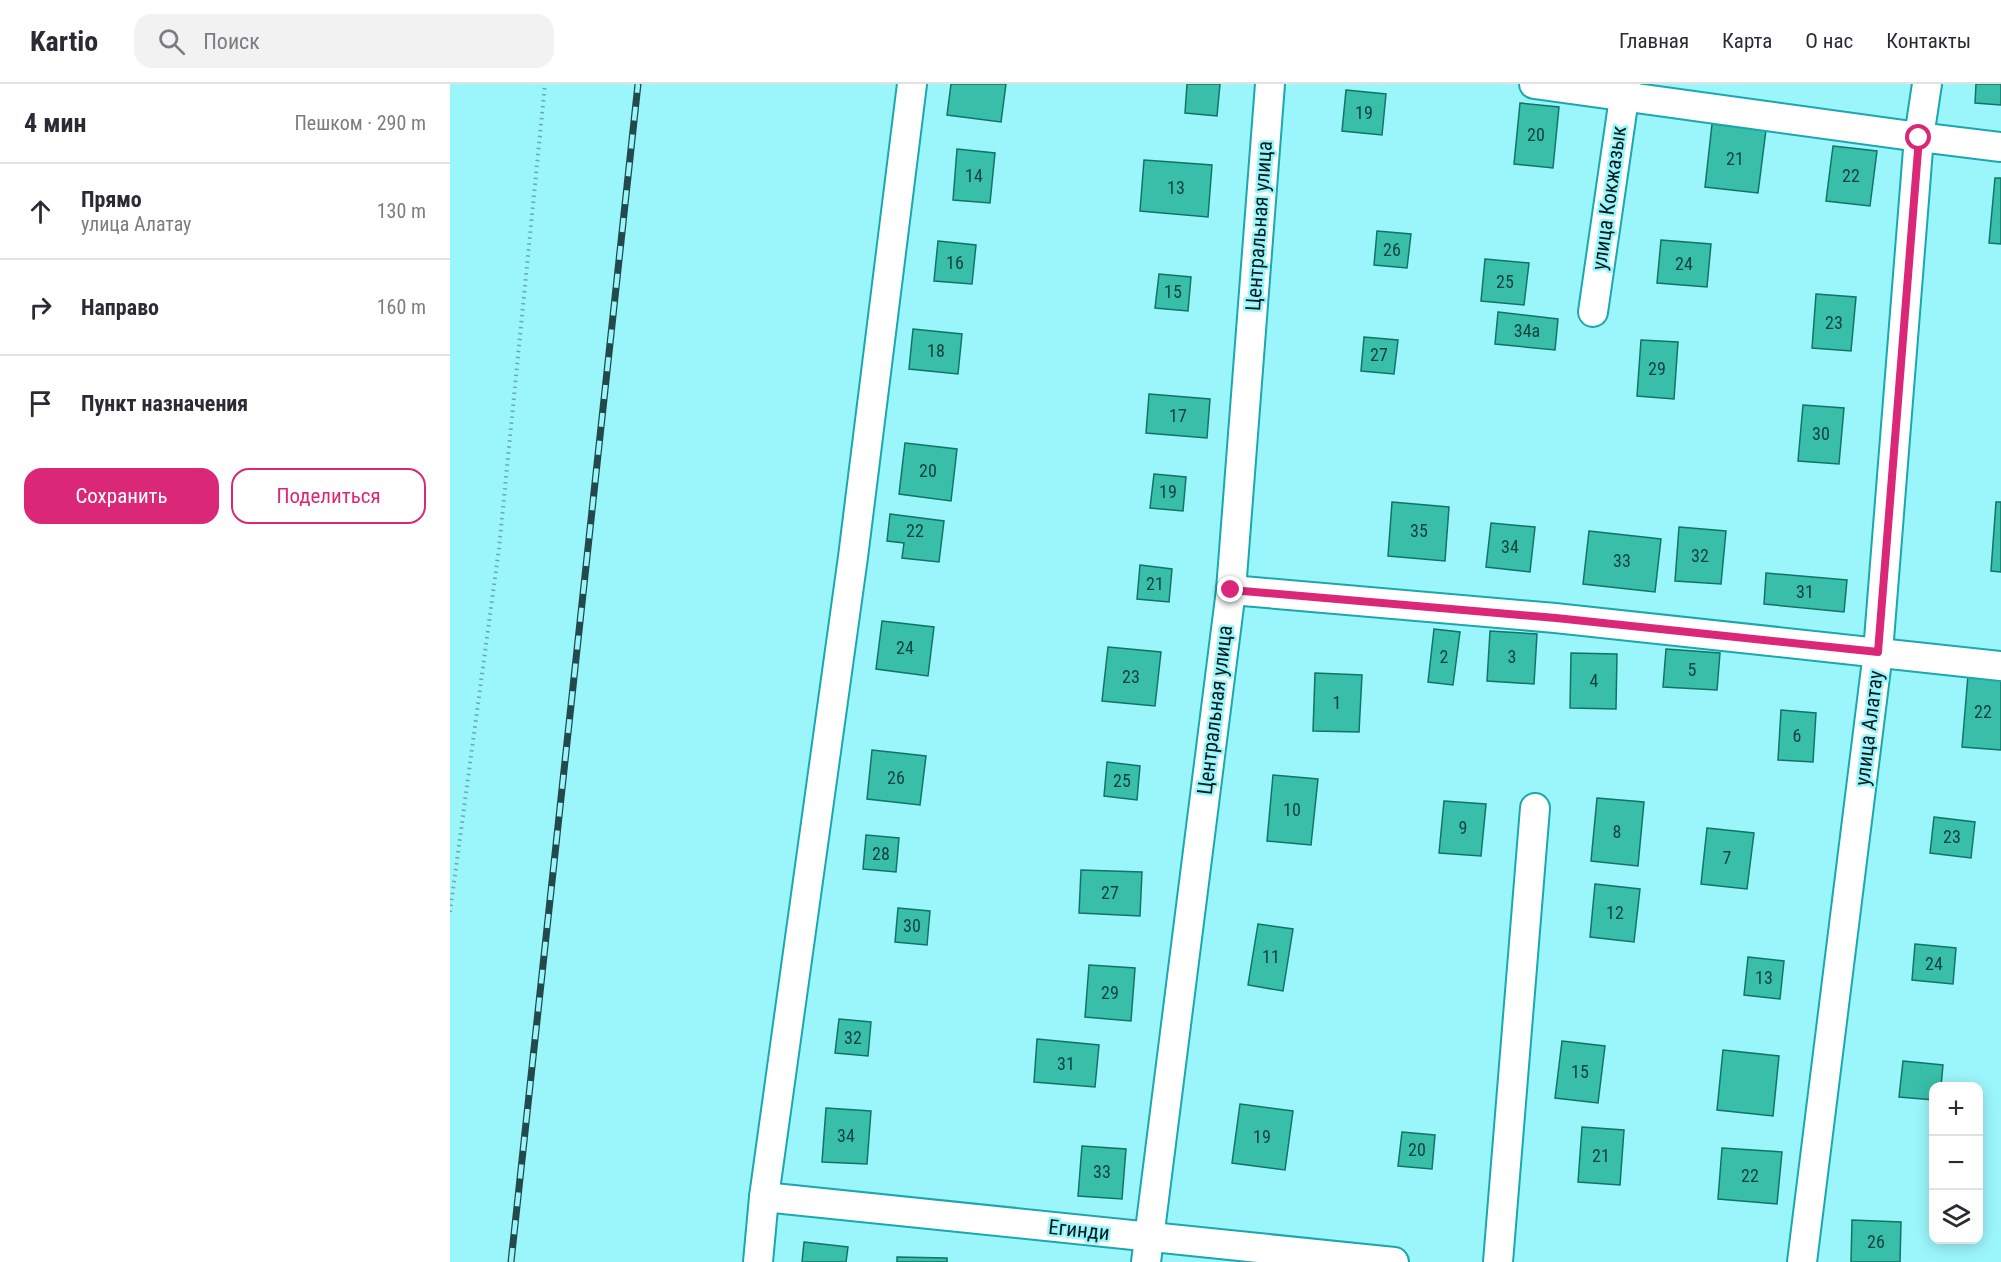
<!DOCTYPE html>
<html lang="ru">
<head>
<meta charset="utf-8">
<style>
  body { margin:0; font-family:"Roboto Condensed",sans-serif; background:#f2f2f3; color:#2b2b33 }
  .controls { position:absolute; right:18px; bottom:18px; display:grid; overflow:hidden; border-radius:12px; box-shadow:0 3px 15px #0003 }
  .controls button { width:54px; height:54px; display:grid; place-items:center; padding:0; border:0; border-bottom:2px solid #e1e1e2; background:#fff; color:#2b2b33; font:30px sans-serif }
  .stop { position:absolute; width:18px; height:18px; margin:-14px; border:4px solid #db2777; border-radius:50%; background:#fff }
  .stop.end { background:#db2777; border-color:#fff; box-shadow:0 2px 6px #0008 }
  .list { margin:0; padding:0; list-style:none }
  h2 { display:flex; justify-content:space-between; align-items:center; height:78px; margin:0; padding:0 24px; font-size:26px }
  h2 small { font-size:20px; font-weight:400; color:#7c7c81 }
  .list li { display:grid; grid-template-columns:39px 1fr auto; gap:18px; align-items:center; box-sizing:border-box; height:96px; padding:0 24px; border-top:2px solid #e1e1e2 }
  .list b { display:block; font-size:22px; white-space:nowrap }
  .list p { margin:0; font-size:20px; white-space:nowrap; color:#7c7c81 }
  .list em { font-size:20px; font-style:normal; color:#7c7c81 }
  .actions { display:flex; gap:12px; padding:18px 24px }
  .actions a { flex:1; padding:14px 0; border:2px solid #db2777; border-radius:18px; text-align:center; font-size:21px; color:#db2777 }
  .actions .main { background:#db2777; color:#fff }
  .icon { flex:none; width:33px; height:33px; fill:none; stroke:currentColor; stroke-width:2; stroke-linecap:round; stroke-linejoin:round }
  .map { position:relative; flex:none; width:1551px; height:1178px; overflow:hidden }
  header { display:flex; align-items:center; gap:36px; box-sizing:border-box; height:84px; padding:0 30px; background:#fff; border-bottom:2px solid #e1e1e2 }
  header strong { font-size:28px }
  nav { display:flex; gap:33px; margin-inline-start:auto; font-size:21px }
  .search { width:420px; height:54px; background:#f2f2f3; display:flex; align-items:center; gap:15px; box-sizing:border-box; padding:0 21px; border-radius:18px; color:#7c7c81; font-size:22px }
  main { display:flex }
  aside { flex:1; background:#fff }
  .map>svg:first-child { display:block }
  .building { fill:#38bea9; stroke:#127467; stroke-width:1.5 }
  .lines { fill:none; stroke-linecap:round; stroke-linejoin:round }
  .street-casing { stroke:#1ba7ae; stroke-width:32 }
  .path { stroke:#66abae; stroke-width:4; stroke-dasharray:1.5 4.5; stroke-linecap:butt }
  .street { stroke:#fff; stroke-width:28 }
  .rail-casing { stroke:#22494b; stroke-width:7 }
  .rail { stroke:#9bf6fb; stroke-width:4.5; stroke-dasharray:14; stroke-linecap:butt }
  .route { stroke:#db2777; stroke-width:8 }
  .labels { text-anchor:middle; stroke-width:5; stroke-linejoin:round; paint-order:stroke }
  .number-label { font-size:18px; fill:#104440 }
  .street-label { font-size:21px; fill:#021b1d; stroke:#9bf6fb }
</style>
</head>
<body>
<header>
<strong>Kartio</strong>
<div class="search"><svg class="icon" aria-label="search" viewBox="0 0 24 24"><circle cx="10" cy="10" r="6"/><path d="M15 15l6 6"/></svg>Поиск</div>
<nav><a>Главная</a><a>Карта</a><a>О нас</a><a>Контакты</a></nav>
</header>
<main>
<aside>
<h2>4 мин<small>Пешком · 290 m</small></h2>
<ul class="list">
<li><svg class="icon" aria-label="ahead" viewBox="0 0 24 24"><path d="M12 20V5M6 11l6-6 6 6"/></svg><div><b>Прямо</b><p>улица Алатау</p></div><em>130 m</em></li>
<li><svg class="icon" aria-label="right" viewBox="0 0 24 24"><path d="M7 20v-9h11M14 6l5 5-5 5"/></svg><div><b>Направо</b></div><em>160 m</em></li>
<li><svg class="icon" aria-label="arrive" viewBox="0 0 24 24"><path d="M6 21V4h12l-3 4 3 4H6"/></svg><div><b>Пункт назначения</b></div></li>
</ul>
<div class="actions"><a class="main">Сохранить</a><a>Поделиться</a></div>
</aside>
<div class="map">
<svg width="1551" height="1178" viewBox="0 0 1551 1178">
  <rect width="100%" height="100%" fill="#9bf6fb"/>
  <g class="building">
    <polygon points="501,0 556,0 551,38 497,31"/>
    <polygon points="737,0 770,0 767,32 735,29"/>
    <polygon points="1526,0 1551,0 1551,21 1525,19"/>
    <polygon points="896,6 936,10 932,51 892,47"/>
    <polygon points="1070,19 1109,23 1103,84 1064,80"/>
    <polygon points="1262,40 1316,46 1308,109 1255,103"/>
    <polygon points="1383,62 1427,67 1420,122 1376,117"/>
    <polygon points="507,65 545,69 540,119 503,116"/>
    <polygon points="694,76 762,81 758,133 690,127"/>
    <polygon points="1545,94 1551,94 1551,160 1539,159"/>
    <polygon points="927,147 961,150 957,184 924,181"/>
    <polygon points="1211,156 1261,160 1257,203 1207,199"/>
    <polygon points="488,157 526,161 522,200 484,197"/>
    <polygon points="1035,175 1079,179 1074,221 1031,217"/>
    <polygon points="709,190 741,193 738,227 705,224"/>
    <polygon points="1366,210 1406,213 1401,267 1362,264"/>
    <polygon points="1048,228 1108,235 1105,266 1045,260"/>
    <polygon points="463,245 512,250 508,290 459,285"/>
    <polygon points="914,253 948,256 944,290 911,287"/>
    <polygon points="1191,256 1228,258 1224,315 1187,312"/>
    <polygon points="699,310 760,315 757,354 696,349"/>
    <polygon points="1353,321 1394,324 1389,380 1348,377"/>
    <polygon points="455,359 507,365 501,417 449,410"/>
    <polygon points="704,390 736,393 733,427 700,424"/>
    <polygon points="942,418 999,423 995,477 938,472"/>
    <polygon points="1546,418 1551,418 1551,488 1541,487"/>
    <polygon points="440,430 494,437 489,478 452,474 454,459 437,457"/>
    <polygon points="1041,439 1085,443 1080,488 1036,483"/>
    <polygon points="1229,443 1276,447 1271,500 1225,497"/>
    <polygon points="1139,447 1211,455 1205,508 1133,500"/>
    <polygon points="690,481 722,485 719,518 687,515"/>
    <polygon points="1316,489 1397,496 1394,528 1314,520"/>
    <polygon points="432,537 484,543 478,592 426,585"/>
    <polygon points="984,545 1010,548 1003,601 978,598"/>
    <polygon points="1040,547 1087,550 1084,600 1037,597"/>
    <polygon points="658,563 711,568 705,622 652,617"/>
    <polygon points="1216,565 1270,569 1267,606 1213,603"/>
    <polygon points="1121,569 1167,570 1166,625 1120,624"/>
    <polygon points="865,589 912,591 909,648 863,647"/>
    <polygon points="1518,591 1551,593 1551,666 1512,663"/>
    <polygon points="1331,626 1366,629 1363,678 1328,676"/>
    <polygon points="422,666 476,672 470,721 417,715"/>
    <polygon points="657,678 690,682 687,716 654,712"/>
    <polygon points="823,691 868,695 861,761 817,757"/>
    <polygon points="1147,714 1194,718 1188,782 1141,777"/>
    <polygon points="994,717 1036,720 1031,772 989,769"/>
    <polygon points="1484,733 1525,738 1521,774 1480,769"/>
    <polygon points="1257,744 1304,749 1297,805 1251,800"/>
    <polygon points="416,751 449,754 446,788 413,785"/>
    <polygon points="631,786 692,788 690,832 629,829"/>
    <polygon points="1145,800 1190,805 1184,858 1140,853"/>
    <polygon points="448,824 480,827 477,861 445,858"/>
    <polygon points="808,840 843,845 833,907 798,901"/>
    <polygon points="1465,860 1506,864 1503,900 1462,896"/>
    <polygon points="1298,873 1334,877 1330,915 1294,911"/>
    <polygon points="639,881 685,884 681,937 635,933"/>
    <polygon points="389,935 421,938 418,972 385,969"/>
    <polygon points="587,955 649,961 645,1003 584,998"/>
    <polygon points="1112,957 1155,962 1148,1019 1105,1014"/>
    <polygon points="1273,966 1329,972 1323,1032 1267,1026"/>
    <polygon points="1453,977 1493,981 1491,1002 1484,1002 1484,1016 1449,1013"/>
    <polygon points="790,1020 843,1027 835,1086 782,1079"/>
    <polygon points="376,1024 421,1027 417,1080 372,1078"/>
    <polygon points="1132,1043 1174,1046 1170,1101 1128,1098"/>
    <polygon points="952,1048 985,1051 982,1085 948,1082"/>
    <polygon points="632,1062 676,1065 672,1115 628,1112"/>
    <polygon points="1272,1064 1332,1068 1327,1120 1268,1115"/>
    <polygon points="1402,1136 1451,1138 1450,1178 1401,1178"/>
    <polygon points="354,1158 398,1163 396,1178 352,1178"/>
    <polygon points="447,1173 497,1174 497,1178 447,1178"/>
  </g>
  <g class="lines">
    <g class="street-casing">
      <g id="street">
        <polyline points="1084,0 1469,53 1551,63"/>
        <polyline points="1143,228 1176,0"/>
        <polyline points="781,506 1105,534 1551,582"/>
        <polyline points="314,1113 944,1178"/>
        <polyline points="308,1178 314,1113 403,473 462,0"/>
        <polyline points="696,1178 781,506 820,0"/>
        <polyline points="1048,1178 1085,724"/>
        <polyline points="1352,1178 1428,568 1469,53 1477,0"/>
      </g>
    </g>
    <polyline class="path" points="0,828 49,464 95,0"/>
    <use href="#street" class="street"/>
    <g class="rail-casing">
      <polyline id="rail" points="61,1178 188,0"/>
    </g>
    <use href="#rail" class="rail"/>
  </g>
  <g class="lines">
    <polyline class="route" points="781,506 1106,534 1428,568 1469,54"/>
  </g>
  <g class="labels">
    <g class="number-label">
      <text x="914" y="35">19</text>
      <text x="1086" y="57">20</text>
      <text x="1285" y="81">21</text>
      <text x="524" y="98">14</text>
      <text x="1401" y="98">22</text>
      <text x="726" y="110">13</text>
      <text x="942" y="172">26</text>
      <text x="505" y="185">16</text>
      <text x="1234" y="186">24</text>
      <text x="1055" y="204">25</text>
      <text x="723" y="214">15</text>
      <text x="1384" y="245">23</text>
      <text x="1077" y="253">34а</text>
      <text x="486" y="273">18</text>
      <text x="929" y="277">27</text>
      <text x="1207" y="291">29</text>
      <text x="728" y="338">17</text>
      <text x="1371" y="356">30</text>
      <text x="478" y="393">20</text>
      <text x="718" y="414">19</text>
      <text x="465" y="453">22</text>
      <text x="969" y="453">35</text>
      <text x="1060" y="469">34</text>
      <text x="1250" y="478">32</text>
      <text x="1172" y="483">33</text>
      <text x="705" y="506">21</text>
      <text x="1355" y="514">31</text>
      <text x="455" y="570">24</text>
      <text x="994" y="579">2</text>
      <text x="1062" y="579">3</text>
      <text x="1242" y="592">5</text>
      <text x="681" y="599">23</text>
      <text x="1144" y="603">4</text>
      <text x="887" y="625">1</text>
      <text x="1533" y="634">22</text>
      <text x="1347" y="658">6</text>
      <text x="446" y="700">26</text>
      <text x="672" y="703">25</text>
      <text x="842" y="732">10</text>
      <text x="1013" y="750">9</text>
      <text x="1167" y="754">8</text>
      <text x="1502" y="759">23</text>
      <text x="431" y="776">28</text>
      <text x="1277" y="780">7</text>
      <text x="660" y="815">27</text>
      <text x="1165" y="835">12</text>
      <text x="462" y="848">30</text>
      <text x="821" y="879">11</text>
      <text x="1484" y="886">24</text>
      <text x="1314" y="900">13</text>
      <text x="660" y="915">29</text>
      <text x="403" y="960">32</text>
      <text x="616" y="986">31</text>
      <text x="1130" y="994">15</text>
      <text x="396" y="1058">34</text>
      <text x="812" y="1059">19</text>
      <text x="967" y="1072">20</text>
      <text x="1151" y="1078">21</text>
      <text x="652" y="1094">33</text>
      <text x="1300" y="1098">22</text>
      <text x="1426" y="1164">26</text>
    </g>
    <g class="street-label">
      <text transform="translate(1159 114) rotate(-82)" y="7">улица Кокжазык</text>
      <text transform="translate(809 142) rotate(-86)" y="7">Центральная улица</text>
      <text transform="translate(765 626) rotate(-83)" y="7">Центральная улица</text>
      <text transform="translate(1419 644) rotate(-83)" y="7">улица Алатау</text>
      <text transform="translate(629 1146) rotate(6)" y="7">Егинди</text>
    </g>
  </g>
</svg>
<div class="controls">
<button>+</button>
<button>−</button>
<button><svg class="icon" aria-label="layers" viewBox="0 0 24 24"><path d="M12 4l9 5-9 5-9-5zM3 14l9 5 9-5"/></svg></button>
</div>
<div class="stop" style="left:1469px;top:54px"></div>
<div class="stop end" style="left:781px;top:506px"></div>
</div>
</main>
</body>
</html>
